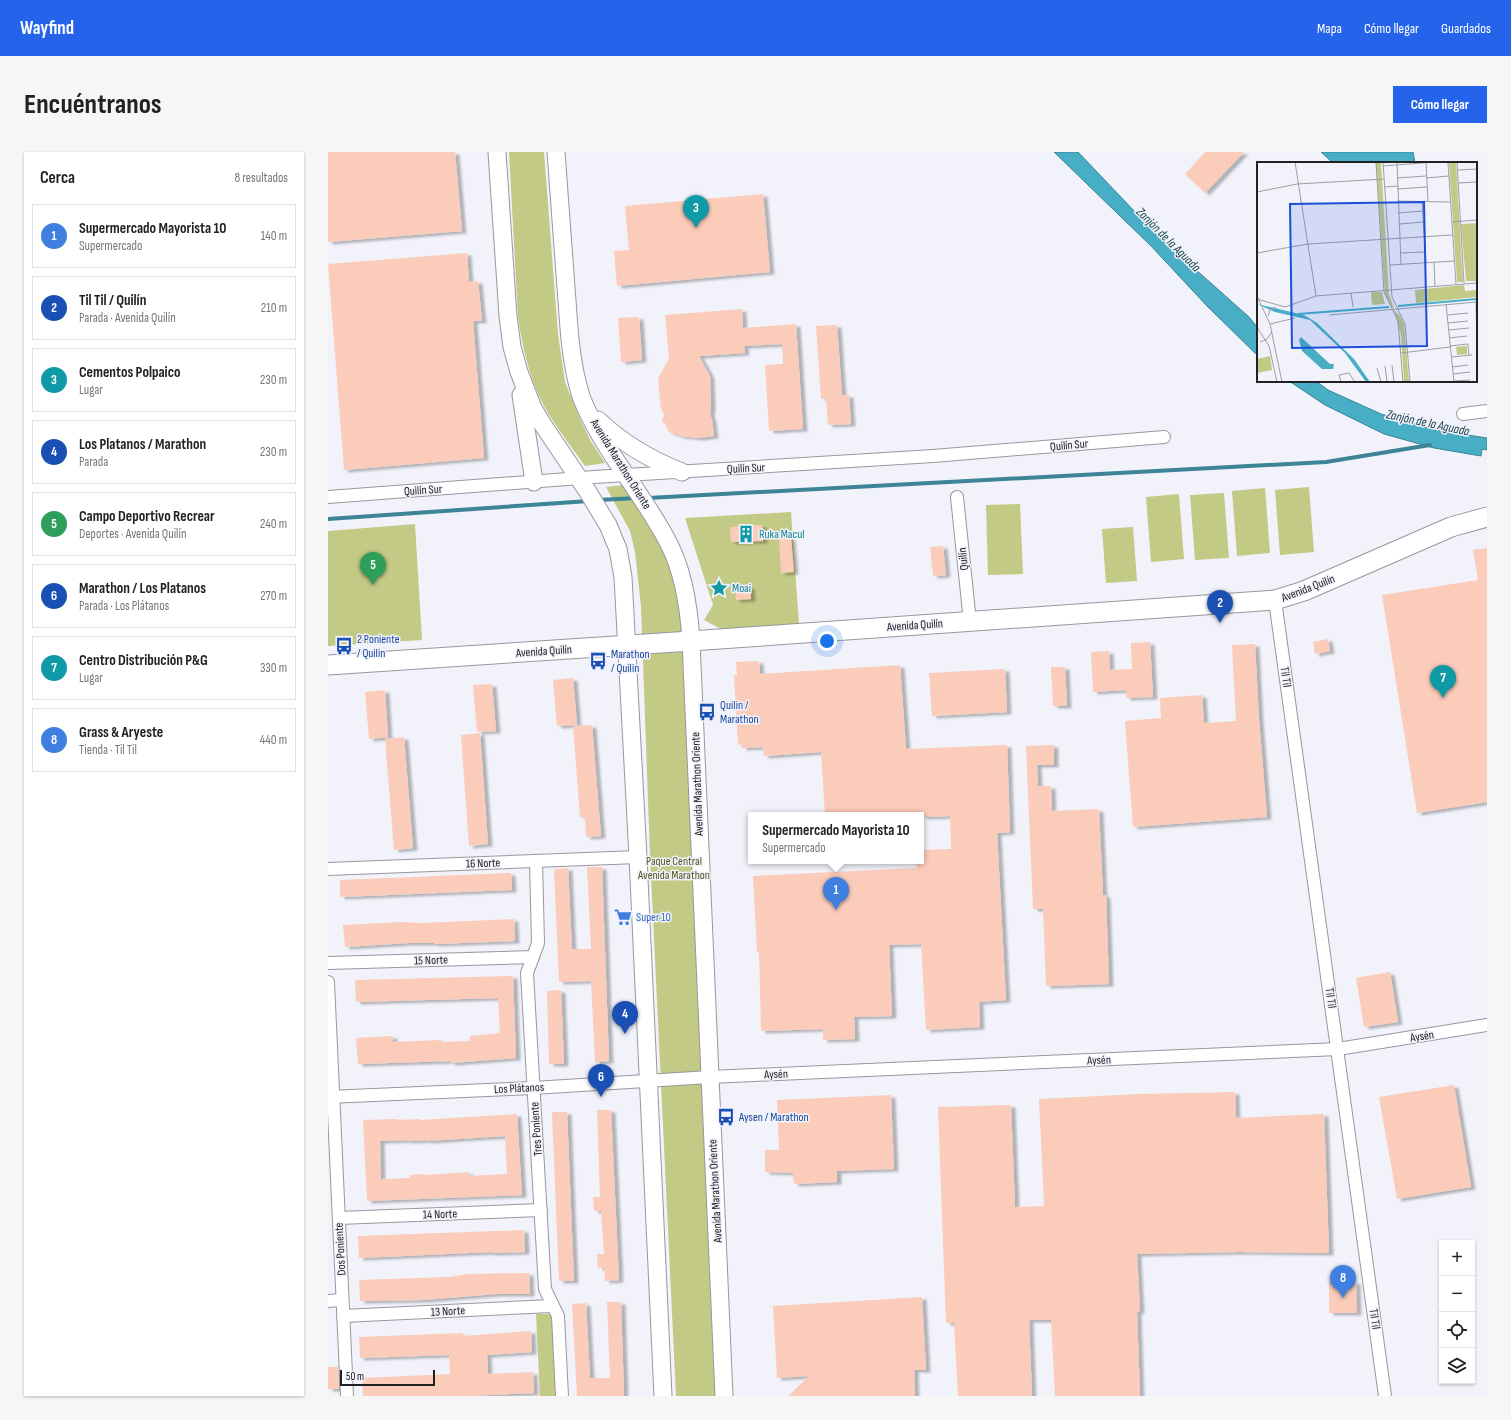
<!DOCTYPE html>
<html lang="es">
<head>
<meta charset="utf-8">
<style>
  body { margin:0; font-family:"Sofia Sans Condensed",sans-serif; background:#f6f6f6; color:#222 }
  .controls { position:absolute; right:12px; bottom:12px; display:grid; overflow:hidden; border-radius:0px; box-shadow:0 1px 3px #0004 }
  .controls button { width:36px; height:36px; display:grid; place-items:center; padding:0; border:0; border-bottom:1px solid #e0e0e0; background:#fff; color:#222; font:20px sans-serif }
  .scale { position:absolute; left:12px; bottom:10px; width:95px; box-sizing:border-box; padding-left:4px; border:2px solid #212125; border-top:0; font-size:11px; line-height:14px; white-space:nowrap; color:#212125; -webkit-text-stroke:3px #f2f2fb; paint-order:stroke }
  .you { position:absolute; left:499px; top:489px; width:14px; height:14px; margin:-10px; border:3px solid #fff; border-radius:50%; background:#1a73e8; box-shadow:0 0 0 6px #1a73e833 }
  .badge { display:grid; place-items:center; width:26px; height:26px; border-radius:50%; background:#2563eb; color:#fff; font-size:13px; font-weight:700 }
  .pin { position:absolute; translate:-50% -33px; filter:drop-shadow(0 1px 2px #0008) }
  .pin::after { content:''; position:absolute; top:21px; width:14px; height:12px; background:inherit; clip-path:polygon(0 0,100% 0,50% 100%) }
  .popup { position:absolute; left:420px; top:660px; width:176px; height:52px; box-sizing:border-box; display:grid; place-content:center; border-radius:0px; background:#fff; filter:drop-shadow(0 1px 3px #0005); font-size:13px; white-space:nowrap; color:#767676 }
  .popup b { font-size:15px; color:#222 }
  .popup::after { content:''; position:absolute; left:50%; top:100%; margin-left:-8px; border:8px solid transparent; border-top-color:#fff }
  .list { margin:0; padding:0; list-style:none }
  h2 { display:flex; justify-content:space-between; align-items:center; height:52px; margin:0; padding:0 16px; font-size:17px }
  h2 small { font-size:13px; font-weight:400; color:#767676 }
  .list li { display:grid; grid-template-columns:26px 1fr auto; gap:12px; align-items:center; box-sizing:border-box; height:64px; margin:0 8px 8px; padding:0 8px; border:1px solid #e0e0e0; border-radius:0px }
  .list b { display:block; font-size:15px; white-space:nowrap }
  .list p { margin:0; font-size:13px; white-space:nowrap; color:#767676 }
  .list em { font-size:13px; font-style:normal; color:#767676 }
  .icon { flex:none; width:22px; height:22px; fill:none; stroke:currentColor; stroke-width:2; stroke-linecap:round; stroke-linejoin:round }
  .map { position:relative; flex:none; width:1159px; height:1244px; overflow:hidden; border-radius:0px }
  header { display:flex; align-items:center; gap:24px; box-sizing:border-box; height:56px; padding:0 20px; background:#2563eb; color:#fff }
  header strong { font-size:19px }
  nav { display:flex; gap:22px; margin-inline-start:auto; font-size:14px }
  .intro { display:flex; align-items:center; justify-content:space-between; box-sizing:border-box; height:96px; padding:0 24px }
  h1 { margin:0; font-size:28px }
  .button { padding:10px 18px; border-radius:0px; background:#2563eb; color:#fff; font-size:14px; font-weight:700 }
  main { display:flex; gap:24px; padding:0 24px }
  aside { flex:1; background:#fff; border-radius:0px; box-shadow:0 1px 3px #0004 }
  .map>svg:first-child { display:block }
  .green { fill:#c3ca85 }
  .water { fill:#47aec6; stroke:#3c8496 }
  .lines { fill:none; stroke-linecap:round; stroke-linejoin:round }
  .stream { stroke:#3c8496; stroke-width:4 }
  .building { fill:#fcccba; fill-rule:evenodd; filter:url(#shadow) }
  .street-casing { stroke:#97979f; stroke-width:14 }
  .secondary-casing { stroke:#97979f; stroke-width:19 }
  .primary-casing { stroke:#97979f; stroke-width:21 }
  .street { stroke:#fff; stroke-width:12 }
  .secondary { stroke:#fff; stroke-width:17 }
  .primary { stroke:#fff; stroke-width:19 }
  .labels { text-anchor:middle; stroke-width:3; stroke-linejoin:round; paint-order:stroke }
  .street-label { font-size:12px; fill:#212125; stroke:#f2f2fb }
  .culture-label { font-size:12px; fill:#0d838f; stroke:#f2f2fb; text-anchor:start }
  .transit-label { font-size:12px; fill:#164399; stroke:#f2f2fb; text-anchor:start }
  .park-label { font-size:12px; fill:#50541b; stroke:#f2f2fb }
  .shop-label { font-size:12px; fill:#366cbe; stroke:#f2f2fb; text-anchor:start }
  .water-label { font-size:13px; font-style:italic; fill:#0f3e48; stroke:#f2f2fb }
  .inset-river { fill:none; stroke:#47aec6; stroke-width:2 }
  .inset-road { fill:none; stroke:#9e9ea5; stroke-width:1 }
  .view { fill:#1d4ed8; fill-opacity:0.15; stroke:#1d4ed8; stroke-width:2 }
  .inset-edge { fill:none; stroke:#212125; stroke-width:2 }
</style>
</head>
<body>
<header>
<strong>Wayfind</strong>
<nav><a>Mapa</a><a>Cómo llegar</a><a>Guardados</a></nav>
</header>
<div class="intro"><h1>Encuéntranos</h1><a class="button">Cómo llegar</a></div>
<main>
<aside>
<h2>Cerca<small>8 resultados</small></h2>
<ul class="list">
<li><span class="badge" style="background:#3f7fe0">1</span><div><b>Supermercado Mayorista 10</b><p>Supermercado</p></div><em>140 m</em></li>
<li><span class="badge" style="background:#1a4fb4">2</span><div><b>Til Til / Quilín</b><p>Parada · Avenida Quilín</p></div><em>210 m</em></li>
<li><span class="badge" style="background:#0f9aa8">3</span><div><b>Cementos Polpaico</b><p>Lugar</p></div><em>230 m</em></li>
<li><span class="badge" style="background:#1a4fb4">4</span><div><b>Los Platanos / Marathon</b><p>Parada</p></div><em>230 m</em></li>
<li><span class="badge" style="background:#2e9e5b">5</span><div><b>Campo Deportivo Recrear</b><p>Deportes · Avenida Quilín</p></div><em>240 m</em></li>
<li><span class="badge" style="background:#1a4fb4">6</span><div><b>Marathon / Los Platanos</b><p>Parada · Los Plátanos</p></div><em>270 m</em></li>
<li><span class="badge" style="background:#0f9aa8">7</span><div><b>Centro Distribución P&amp;G</b><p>Lugar</p></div><em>330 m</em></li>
<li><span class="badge" style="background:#3f7fe0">8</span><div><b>Grass &amp; Aryeste</b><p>Tienda · Til Til</p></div><em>440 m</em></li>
</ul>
</aside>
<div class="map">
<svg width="1159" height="1244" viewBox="0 0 1159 1244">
  <defs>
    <filter id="shadow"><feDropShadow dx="4.5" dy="2.5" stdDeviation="1" flood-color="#0004"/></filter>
  </defs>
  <rect width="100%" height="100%" fill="#f2f2fb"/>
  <g class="green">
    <path d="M181,0H216L230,182L237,230L253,269L262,288L277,311L257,314C246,298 234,283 223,266C204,236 195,201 190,165Z"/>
    <polygon points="296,333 338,397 352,442 391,1244 348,1244 322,703 313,454 307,400 302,379 278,335"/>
    <polygon points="981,335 986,400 952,403 947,338"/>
    <polygon points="937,336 942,401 909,404 904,339"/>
    <polygon points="896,341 901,406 867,408 862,343"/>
    <polygon points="851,342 856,407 823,410 818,345"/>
    <polygon points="692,352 695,422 660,423 658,353"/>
    <polygon points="463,360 471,472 393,477 376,468 385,453 357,366"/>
    <polygon points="87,372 94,488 0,494 0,379"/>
    <polygon points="805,375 809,429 778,431 774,377"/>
    <polygon points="208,1162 222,1162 227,1169 230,1244 212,1244"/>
  </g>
  <g class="water">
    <polygon points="726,0 750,0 830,84 921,165 930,176 930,204 879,154 823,94"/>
    <polygon points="993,0 1085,0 1087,11 1005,11"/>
    <polygon points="961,229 988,229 1000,238 1053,262 1107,278 1159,286 1159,298 1154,297 1153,304 1106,296 1056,282 997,253"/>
  </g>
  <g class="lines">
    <g class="stream">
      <polyline points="320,346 998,310 1102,293"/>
      <polyline points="270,348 309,346"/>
      <polyline points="0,367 261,349"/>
    </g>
  </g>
  <g class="building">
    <polygon points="0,0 127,0 134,79 0,90"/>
    <polygon points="877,0 916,0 877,41 857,22"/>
    <polygon points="435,42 442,120 289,134 286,99 301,98 297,54"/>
    <polygon points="139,101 141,130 150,129 154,169 145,169 156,306 16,318 0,112"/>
    <polygon points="414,157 415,176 468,172 475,277 441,279 437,213 455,212 454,192 416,194 417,201 371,204 382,224 383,254 382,262 384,268 386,284 370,286 353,284 341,280 337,271 334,270 336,262 333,257 330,227 341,206 337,163"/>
    <polygon points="311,165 314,208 293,210 290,166"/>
    <polygon points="509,173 514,243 521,243 523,272 500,273 498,246 493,247 488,174"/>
    <polygon points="434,373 435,389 403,390 402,375"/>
    <polygon points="463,385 466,420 453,421 451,386"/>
    <polygon points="615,394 618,423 605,424 602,395"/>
    <polygon points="1159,396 1159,650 1089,661 1054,443 1150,428 1145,398"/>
    <polygon points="422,434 423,447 408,448 407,436"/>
    <polygon points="1000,487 1002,499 987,502 985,490"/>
    <polygon points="822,490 825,545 798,546 798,538 765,540 763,500 781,499 782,518 804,517 803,491"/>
    <polygon points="927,492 931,567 939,665 805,675 797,569 833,566 832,546 874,543 876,571 908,569 904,493"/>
    <polygon points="431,509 432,522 572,513 578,597 679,593 682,680 669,681 678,848 651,850 652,875 598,878 593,792 561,793 564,864 526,865 527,887 495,888 495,877 433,879 431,800 429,800 425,724 589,716 588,709 593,709 593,698 623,697 622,664 595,665 595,663 497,663 493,600 436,604 435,595 414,596 414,592 410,593 406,523 409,523 408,510"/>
    <polygon points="723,515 737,515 739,554 725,554"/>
    <polygon points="677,517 679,560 604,564 601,521"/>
    <polygon points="245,526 249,573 229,574 225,528"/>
    <polygon points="164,532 168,579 149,580 145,533"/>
    <polygon points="57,538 60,585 41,587 37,540"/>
    <polygon points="264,573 273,684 258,685 257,665 252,665 245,574"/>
    <polygon points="152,581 160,692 141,694 133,583"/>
    <polygon points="76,585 85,696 66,698 57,587"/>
    <polygon points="726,593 726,613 709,613 710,634 723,634 724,659 771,657 775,743 778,743 781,832 718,834 715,757 705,757 698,594"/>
    <polygon points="259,715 274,715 281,909 267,910 263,829 231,830 226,717 240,716 244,797 263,797"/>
    <polygon points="183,721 184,738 12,745 12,728"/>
    <polygon points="186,767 187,789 106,792 106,791 80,791 17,795 15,773 74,770 93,771"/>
    <polygon points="1062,820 1070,870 1036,875 1028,826"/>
    <polygon points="185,824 188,906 123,911 123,909 30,912 28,886 65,884 65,890 113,888 113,890 142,889 142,884 172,881 170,846 28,850 27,828"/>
    <polygon points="233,838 236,912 221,912 219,839"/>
    <polygon points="1126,933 1143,1035 1069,1047 1051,945"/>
    <polygon points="907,940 908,966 996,962 1001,1101 910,1100 809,1102 812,1159 809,1160 812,1244 727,1244 723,1168 701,1168 704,1244 630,1244 626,1171 618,1171 610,955 683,953 687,1055 716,1054 711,947 811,942"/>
    <polygon points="563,943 566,1017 509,1019 509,1030 466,1032 465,1021 437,1020 437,998 451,998 449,948"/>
    <polygon points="269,958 283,958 291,1128 277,1129 276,1115 270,1116 269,1102 276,1102 273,1059 266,1059 265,1045 272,1045"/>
    <polygon points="224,960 239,960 246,1129 231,1129"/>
    <path d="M189,962L194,1043L39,1049L35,968L70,967V968L92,967V968ZM177,984L179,1022L141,1024V1020L97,1023V1022L82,1023V1026L53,1027L52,989L79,988V989L99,988V989Z"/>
    <polygon points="196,1078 197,1100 163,1101 163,1100 31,1106 30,1084"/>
    <polygon points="201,1121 202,1142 168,1142 95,1148 32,1149 31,1128 120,1125 141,1122"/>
    <polygon points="1001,1130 1028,1130 1029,1161 1001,1161"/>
    <polygon points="594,1145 598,1218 586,1218 587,1244 460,1244 481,1224 449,1226 445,1154"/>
    <polygon points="279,1150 293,1150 296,1244 249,1244 244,1152 258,1151 262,1226 282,1226"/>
    <polygon points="203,1179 204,1200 159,1203 160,1222 205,1220 206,1241 140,1244 35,1244 34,1226 122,1222 121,1203 32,1206 31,1185 135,1181 135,1184"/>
    <polygon points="0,1215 10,1215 11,1237 0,1237"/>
  </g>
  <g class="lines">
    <g class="street-casing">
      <g id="street">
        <polyline points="1135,262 1159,259"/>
        <polyline points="0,345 266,325 605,304 836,285"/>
        <polyline points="629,345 642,470"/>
        <polyline points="947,448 1057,1244"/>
        <polyline points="208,709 210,791 199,821 217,1137 230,1164 234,1244"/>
        <polyline points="0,717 310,705"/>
        <polyline points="0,811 205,805"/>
        <polyline points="0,830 19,1244"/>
        <polyline points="0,945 205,936 382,925 1010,897 1159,873"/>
        <polyline points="11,1066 213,1058"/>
        <polyline points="0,1149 14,1148"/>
        <polyline points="15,1164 224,1154"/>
      </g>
    </g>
    <g class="secondary-casing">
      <g id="secondary">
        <polyline points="169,0 180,164 184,195 191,220 205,256 215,273 260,340 280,373 290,397 295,425 310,705 335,1244"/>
        <path d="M228,0L241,176C243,200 246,224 254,247C275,299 315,341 340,390C356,420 361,455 363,489L396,1244"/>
        <polyline points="193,243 206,330"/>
        <path d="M270,268C294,291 323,308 354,320"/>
      </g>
    </g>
    <g class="primary-casing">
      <polyline id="primary" points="0,513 363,489 947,448 976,439 1123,375 1159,365"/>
    </g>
    <use href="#street" class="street"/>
    <use href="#secondary" class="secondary"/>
    <use href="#primary" class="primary"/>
  </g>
  <defs>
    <g id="building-bare" transform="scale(1.38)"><path d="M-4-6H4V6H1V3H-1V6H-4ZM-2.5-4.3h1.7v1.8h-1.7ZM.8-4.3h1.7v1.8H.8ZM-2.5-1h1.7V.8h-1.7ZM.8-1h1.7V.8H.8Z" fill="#0f9aa8" stroke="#f2f2fb" stroke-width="2.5" paint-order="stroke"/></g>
    <g id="sight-bare" transform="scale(1.38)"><path d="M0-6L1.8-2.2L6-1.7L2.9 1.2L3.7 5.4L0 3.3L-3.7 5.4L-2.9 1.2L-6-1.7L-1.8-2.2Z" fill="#0f9aa8" stroke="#f2f2fb" stroke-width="2.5" paint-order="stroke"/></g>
    <g id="bus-bare" transform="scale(1.38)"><path d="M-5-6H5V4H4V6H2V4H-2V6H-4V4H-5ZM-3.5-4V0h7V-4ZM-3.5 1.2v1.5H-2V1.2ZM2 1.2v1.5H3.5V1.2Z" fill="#1a4fb4" stroke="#f2f2fb" stroke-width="2.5" paint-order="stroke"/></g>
    <g id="supermarket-bare" transform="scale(1.38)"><path d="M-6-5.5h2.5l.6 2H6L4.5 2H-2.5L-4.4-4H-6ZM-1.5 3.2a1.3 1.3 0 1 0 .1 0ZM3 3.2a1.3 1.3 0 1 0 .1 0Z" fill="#3f7fe0" stroke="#f2f2fb" stroke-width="2.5" paint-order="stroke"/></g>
  </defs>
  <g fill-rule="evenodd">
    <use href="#building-bare" x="418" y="382"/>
    <use href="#sight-bare" x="391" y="436"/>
    <use href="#bus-bare" x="16" y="494"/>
    <use href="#bus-bare" x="270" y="509"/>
    <use href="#bus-bare" x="379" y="560"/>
    <use href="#supermarket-bare" x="295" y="765"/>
    <use href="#bus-bare" x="398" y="965"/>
  </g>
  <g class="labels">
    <g class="street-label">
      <text transform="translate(741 293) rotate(-5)" y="4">Quilín Sur</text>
      <text transform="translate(293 312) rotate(58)" y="4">Avenida Marathon Oriente</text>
      <text transform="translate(418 316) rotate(-3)" y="4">Quilín Sur</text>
      <text transform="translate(95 338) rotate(-4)" y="4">Quilín Sur</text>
      <text transform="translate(635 407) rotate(-96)" y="4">Quilín</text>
      <text transform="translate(980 436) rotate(-21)" y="4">Avenida Quilín</text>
      <text transform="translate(587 473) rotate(-4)" y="4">Avenida Quilín</text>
      <text transform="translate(216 499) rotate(-4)" y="4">Avenida Quilín</text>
      <text transform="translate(958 525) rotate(82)" y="4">Til Til</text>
      <text transform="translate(369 632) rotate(-92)" y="4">Avenida Marathon Oriente</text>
      <text transform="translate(155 711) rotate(-2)" y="4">16 Norte</text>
      <text transform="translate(103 808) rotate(-2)" y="4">15 Norte</text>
      <text transform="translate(1003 846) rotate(82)" y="4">Til Til</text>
      <text transform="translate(1094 884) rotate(-9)" y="4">Aysén</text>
      <text transform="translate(771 908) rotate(-2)" y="4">Aysén</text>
      <text transform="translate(448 922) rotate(-2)" y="4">Aysén</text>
      <text transform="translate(191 936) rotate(-3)" y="4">Los Plátanos</text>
      <text transform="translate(208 977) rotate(-94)" y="4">Tres Poniente</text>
      <text transform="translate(387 1039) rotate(-93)" y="4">Avenida Marathon Oriente</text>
      <text transform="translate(112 1062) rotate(-2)" y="4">14 Norte</text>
      <text transform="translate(12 1097) rotate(-93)" y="4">Dos Poniente</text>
      <text transform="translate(120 1159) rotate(-3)" y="4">13 Norte</text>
      <text transform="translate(1047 1167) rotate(82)" y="4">Til Til</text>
    </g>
    <g class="culture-label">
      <text x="431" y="386">Ruka Macul</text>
      <text x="404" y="440">Moai</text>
    </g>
    <g class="transit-label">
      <text x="29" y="491">2 Poniente<tspan x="29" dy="14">/ Quilin</tspan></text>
      <text x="283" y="506">Marathon<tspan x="283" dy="14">/ Quilin</tspan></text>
      <text x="392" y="557">Quilin /<tspan x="392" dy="14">Marathon</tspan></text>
      <text x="411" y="969">Aysen / Marathon</text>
    </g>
    <g class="park-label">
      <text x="346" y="713">Paque Central<tspan x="346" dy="14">Avenida Marathon</tspan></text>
    </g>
    <g class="shop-label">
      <text x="308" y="769">Super 10</text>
    </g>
    <g class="water-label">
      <text transform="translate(841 87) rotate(45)" y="5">Zanjón de la Aguada</text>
      <text transform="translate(1100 270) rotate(12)" y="5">Zanjón de la Aguada</text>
    </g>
  </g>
  <g transform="translate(929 10)">
    <rect width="220" height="220" fill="#f2f2fb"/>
    <path d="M119,0H124L132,132L137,146H135L128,133ZM192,0H199L206,120H200ZM220,61V119H209L204,62ZM207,123L208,129L220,128V135L159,141L158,128ZM114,130H125L128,142L115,143ZM137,148L143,154L147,162L152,220H147L144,173ZM210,184V192L200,193L199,185ZM13,194L15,208L0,211V197Z" fill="#c3ca85"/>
    <path d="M0,142L47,153L60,161L97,197L113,220H109L88,191L53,158L18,150ZM44,175L73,202H77L76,207H65L45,189L42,178Z" fill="#47aec6"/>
    <path class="inset-river" d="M141,144L220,137M41,152L132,145"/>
    <path class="inset-road" d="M38,0L59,134M119,0L127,130L141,159L146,220M126,0L135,135L148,162L153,220M140,0L144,102M169,0L171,39M191,0L199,122M200,0L207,121M126,4L178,0M201,8L220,7M140,16L169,14M169,16L192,14M201,21L220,20M128,25L141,24M140,27L170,25M0,30L40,22L127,17M140,39L193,40M165,39L169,101M141,51L166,49M195,60L220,58M143,62L166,60M0,91L51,82L195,73M144,91L168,90M177,100L178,124M133,103L197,99M94,131L96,145M0,134L13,162L25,220M0,137L28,145L59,134L220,121M219,140L220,181M189,142L197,220M72,153L220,140M190,153L211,151M11,154L13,148L19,145M191,161L211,159M13,162L38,156M0,165L12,184L20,220M192,168L212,166M192,176L210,174M3,180L9,178L15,170M193,184L211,182L212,194M144,191L193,185M194,195L215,193M135,203L137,220M128,204L130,220M195,205L211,203M120,206L124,220M196,212L213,210M197,219L213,218M84,220L82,213L92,211L98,220"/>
    <path class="view" d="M167,40L170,184L35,186L33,42Z"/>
    <rect width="220" height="220" class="inset-edge"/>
  </g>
</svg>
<div class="controls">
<button>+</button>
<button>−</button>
<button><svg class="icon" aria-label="locate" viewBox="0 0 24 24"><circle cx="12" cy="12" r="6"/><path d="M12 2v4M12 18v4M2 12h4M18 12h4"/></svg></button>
<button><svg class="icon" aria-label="layers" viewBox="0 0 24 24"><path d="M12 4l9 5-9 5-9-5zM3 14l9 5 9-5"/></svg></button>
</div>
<div class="scale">50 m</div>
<div class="you"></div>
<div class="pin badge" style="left:508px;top:758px;background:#3f7fe0">1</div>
<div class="popup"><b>Supermercado Mayorista 10</b>Supermercado</div>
<div class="pin badge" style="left:892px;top:471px;background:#1a4fb4">2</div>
<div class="pin badge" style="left:368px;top:76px;background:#0f9aa8">3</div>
<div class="pin badge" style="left:297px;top:882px;background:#1a4fb4">4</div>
<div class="pin badge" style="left:45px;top:433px;background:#2e9e5b">5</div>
<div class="pin badge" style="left:273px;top:945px;background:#1a4fb4">6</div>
<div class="pin badge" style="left:1115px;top:546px;background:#0f9aa8">7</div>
<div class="pin badge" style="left:1015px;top:1146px;background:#3f7fe0">8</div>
</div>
</main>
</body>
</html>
